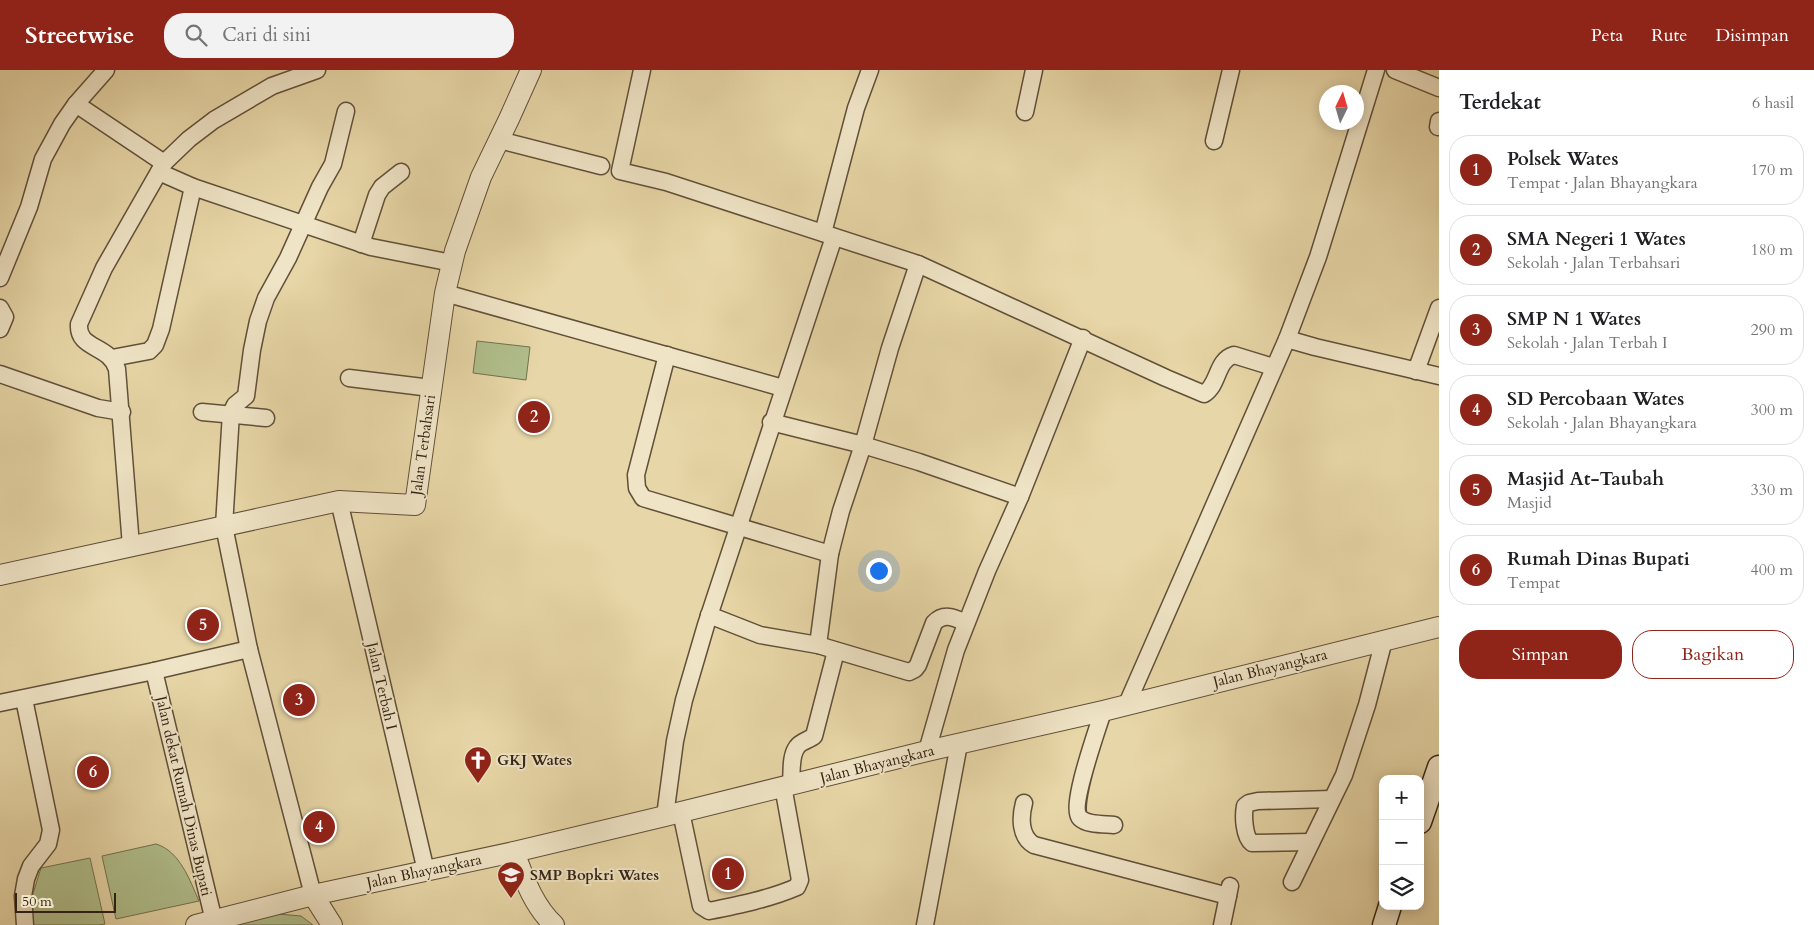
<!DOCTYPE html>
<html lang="id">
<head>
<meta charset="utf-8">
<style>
  body { margin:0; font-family:Cardo,serif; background:#f2f2f2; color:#202124 }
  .controls { position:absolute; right:15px; bottom:15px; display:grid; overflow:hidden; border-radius:10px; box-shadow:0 2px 12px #0003 }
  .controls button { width:45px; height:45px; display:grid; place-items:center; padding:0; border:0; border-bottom:1px solid #e0e0e0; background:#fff; color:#202124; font:25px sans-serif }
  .compass { position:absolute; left:1319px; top:15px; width:45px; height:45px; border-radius:50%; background:#fff; box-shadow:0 2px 12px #0003; rotate:5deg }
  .scale { position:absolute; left:15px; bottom:12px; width:101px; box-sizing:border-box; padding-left:5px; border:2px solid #342314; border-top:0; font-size:14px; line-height:18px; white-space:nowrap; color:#342314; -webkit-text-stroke:4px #efe4c6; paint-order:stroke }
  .you { position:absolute; left:878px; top:500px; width:18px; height:18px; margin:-12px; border:4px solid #fff; border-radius:50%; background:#1a73e8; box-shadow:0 0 0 8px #1a73e833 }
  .badge { display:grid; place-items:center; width:32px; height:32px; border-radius:50%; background:#8f2418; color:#fff; font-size:16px; font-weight:700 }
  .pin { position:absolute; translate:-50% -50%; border:2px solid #fff; box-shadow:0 1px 5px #0006 }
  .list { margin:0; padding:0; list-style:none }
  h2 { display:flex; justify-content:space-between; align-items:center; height:65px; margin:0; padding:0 20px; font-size:21px }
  h2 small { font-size:16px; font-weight:400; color:#757577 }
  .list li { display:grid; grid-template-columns:32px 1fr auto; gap:15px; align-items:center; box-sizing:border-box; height:70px; margin:0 10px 10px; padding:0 10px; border:1px solid #e0e0e0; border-radius:20px }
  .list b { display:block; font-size:19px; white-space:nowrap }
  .list p { margin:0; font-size:16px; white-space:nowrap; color:#757577 }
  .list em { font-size:16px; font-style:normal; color:#757577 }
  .actions { display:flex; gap:10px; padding:15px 20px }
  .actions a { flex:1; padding:11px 0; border:1px solid #8f2418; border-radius:20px; text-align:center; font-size:18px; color:#8f2418 }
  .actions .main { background:#8f2418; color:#fff }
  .icon { flex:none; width:28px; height:28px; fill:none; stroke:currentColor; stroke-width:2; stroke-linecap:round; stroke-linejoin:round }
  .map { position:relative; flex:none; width:1439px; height:855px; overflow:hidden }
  header { display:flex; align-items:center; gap:30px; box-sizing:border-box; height:70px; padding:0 25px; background:#8f2418; color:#fff }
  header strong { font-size:24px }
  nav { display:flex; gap:28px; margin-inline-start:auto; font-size:18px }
  .search { width:350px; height:45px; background:#f2f2f2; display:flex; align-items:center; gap:12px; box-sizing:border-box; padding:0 18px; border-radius:20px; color:#757577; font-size:19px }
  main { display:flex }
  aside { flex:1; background:#fff }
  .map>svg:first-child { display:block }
  .green { fill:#b0bf8c; stroke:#727150 }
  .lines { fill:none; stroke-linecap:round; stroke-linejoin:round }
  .minor-casing { stroke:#615039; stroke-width:19 }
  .tertiary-casing { stroke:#615039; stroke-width:22 }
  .secondary-casing { stroke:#342314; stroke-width:25 }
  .minor { stroke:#efe4c6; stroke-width:16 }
  .tertiary { stroke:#efe4c6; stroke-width:20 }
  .secondary { stroke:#efe4c6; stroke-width:22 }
  .labels { text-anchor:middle; stroke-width:4; stroke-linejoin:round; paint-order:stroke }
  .street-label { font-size:15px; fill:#342314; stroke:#efe4c6 }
  .poi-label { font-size:15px; font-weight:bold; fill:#342314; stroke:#efe4c6; text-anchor:start }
</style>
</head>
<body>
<header>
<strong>Streetwise</strong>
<div class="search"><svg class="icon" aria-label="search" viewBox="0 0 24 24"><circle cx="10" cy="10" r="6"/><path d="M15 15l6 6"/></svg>Cari di sini</div>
<nav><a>Peta</a><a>Rute</a><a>Disimpan</a></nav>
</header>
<main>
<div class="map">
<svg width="1439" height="855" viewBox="0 0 1439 855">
  <rect width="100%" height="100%" fill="#e7d6a7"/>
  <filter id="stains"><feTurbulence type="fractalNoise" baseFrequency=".004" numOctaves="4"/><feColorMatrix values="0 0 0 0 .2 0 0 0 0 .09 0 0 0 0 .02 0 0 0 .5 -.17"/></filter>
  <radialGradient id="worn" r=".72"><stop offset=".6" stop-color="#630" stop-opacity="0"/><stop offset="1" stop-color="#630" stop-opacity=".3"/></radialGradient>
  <g class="green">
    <polygon points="477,271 530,277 526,310 473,303"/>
    <path d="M156,774C180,781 190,811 199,831L116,849L102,786Z"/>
    <polygon points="90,788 105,854 98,855 28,855 30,833 41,798"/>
    <polygon points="278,844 301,846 313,855 230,855"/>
  </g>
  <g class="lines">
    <g class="minor-casing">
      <g id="minor">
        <path d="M642,0L620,101L666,112L918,194L1166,308L1204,324C1219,315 1216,290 1234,285L1273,297"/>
        <polyline points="1395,0 1439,18"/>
        <polyline points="76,34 164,93"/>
        <polyline points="1025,42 1034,0"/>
        <polyline points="1438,57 1439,51"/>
        <polyline points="499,70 601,96"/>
        <polyline points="1214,71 1231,0"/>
        <polyline points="159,102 193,117 371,177 452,193"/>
        <polyline points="823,163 856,38 870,0"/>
        <polyline points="361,174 377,125 382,117 401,102"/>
        <polyline points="0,208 29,137 43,89 62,54 76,34 106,0"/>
        <polyline points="445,223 783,318"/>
        <polyline points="0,238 5,247 0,259"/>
        <polyline points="1287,269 1318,187 1376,0"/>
        <polyline points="667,285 636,405 637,418 643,428 830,484"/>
        <polyline points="112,288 149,281 155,275 161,259 193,117"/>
        <polyline points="1416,301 1439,238"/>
        <polyline points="0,304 98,338 122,342"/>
        <polyline points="349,308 431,318"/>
        <polyline points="202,342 266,348"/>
        <polyline points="771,352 863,375 919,392 1020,427"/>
        <polyline points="339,431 426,801"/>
        <path d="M131,476L117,299C109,274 77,280 79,254L104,198L164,93L189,69L214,50L272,16L317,0"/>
        <path d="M709,545L760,565L818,575L909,602L915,599L918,595L934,553C944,542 955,548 966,553"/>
        <polyline points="818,575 830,484 841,441 863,375 890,278 918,194"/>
        <polyline points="154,601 214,851"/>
        <polyline points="24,629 51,760 48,774 31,796 26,809 23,826 25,855"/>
        <polyline points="0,633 154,601 249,579"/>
        <polyline points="1127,634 1287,269 1315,277 1439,306"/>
        <path d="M1103,641C1098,658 1069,737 1080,748C1087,755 1104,754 1114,755"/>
        <polyline points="927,681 956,580 987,501 1020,427 1083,268"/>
        <path d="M791,715C792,704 790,686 797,677C800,672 809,670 814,666L836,581"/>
        <path d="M1024,733C1020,748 1020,767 1034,775L1228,826L1230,816"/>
        <path d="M681,742L701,836L709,841C739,835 769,829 797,817L800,810L783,716"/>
        <polyline points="665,746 675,671 684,630 706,555 834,167"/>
        <path d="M1311,772L1252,773C1244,767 1243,746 1245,736L1249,733L1258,731L1332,729"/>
        <polyline points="1292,812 1344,705 1367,635 1384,570"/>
        <polyline points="313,825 249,579 224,456 231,343 235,335 246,326 252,280 258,251 266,228 288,188 320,117 333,94 346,41"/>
        <polyline points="925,855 959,674"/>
        <polyline points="1222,855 1228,826"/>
      </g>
    </g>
    <g class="tertiary-casing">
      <g id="tertiary">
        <polyline points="0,505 339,431 415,435 445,223 455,181 481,107 509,49 531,0"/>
        <path d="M514,782C524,808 533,835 554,855"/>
        <polyline points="313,825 514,782 665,746 927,681 1103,641 1439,557"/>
        <polyline points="196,855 313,825 332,855"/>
      </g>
    </g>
    <g class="secondary-casing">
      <g id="secondary">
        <polyline points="1420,752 1439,697"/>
        <polyline points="1384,855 1390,836"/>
      </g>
    </g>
    <use href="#minor" class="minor"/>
    <use href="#tertiary" class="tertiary"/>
    <use href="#secondary" class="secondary"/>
  </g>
  <defs>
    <g id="church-pin" transform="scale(1.4375)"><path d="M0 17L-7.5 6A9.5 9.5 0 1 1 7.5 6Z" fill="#8f2418" stroke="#efe4c6"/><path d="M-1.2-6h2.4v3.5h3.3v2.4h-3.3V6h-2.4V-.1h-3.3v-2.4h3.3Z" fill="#fff"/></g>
    <g id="school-pin" transform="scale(1.4375)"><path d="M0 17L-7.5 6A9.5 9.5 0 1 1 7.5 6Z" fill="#8f2418" stroke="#efe4c6"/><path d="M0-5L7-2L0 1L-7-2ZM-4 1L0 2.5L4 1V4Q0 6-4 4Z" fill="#fff"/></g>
  </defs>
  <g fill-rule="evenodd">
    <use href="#church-pin" x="478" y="690"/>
    <use href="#school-pin" x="511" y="805"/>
  </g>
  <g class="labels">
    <g class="street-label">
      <text transform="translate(423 375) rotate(-82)" y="5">Jalan Terbahsari</text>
      <text transform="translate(1270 598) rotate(-14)" y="5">Jalan Bhayangkara</text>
      <text transform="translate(382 616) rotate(77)" y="5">Jalan Terbah I</text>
      <text transform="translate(877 694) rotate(-14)" y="5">Jalan Bhayangkara</text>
      <text transform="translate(184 726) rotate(77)" y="5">Jalan dekat Rumah Dinas Bupati</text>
      <text transform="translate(424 801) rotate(-12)" y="5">Jalan Bhayangkara</text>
    </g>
    <g class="poi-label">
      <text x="497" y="695">GKJ Wates</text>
      <text x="530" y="810">SMP Bopkri Wates</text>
    </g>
  </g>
  <rect width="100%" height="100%" filter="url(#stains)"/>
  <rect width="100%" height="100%" fill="url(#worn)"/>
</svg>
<div class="controls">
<button>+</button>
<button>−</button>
<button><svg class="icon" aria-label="layers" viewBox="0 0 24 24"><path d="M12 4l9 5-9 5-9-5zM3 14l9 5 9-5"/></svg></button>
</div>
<svg class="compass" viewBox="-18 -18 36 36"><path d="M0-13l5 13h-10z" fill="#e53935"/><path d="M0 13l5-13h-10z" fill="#757577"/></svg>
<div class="scale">50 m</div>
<div class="you"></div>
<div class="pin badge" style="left:728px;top:804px">1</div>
<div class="pin badge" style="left:534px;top:347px">2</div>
<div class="pin badge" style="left:299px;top:630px">3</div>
<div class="pin badge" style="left:319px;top:757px">4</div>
<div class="pin badge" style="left:203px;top:555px">5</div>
<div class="pin badge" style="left:93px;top:702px">6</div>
</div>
<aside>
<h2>Terdekat<small>6 hasil</small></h2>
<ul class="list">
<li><span class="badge">1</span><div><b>Polsek Wates</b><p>Tempat · Jalan Bhayangkara</p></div><em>170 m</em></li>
<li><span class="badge">2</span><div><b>SMA Negeri 1 Wates</b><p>Sekolah · Jalan Terbahsari</p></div><em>180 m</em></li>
<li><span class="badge">3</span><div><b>SMP N 1 Wates</b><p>Sekolah · Jalan Terbah I</p></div><em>290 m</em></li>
<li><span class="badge">4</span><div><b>SD Percobaan Wates</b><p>Sekolah · Jalan Bhayangkara</p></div><em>300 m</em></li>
<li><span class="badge">5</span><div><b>Masjid At-Taubah</b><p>Masjid</p></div><em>330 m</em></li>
<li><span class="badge">6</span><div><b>Rumah Dinas Bupati</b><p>Tempat</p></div><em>400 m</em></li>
</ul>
<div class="actions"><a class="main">Simpan</a><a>Bagikan</a></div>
</aside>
</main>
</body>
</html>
